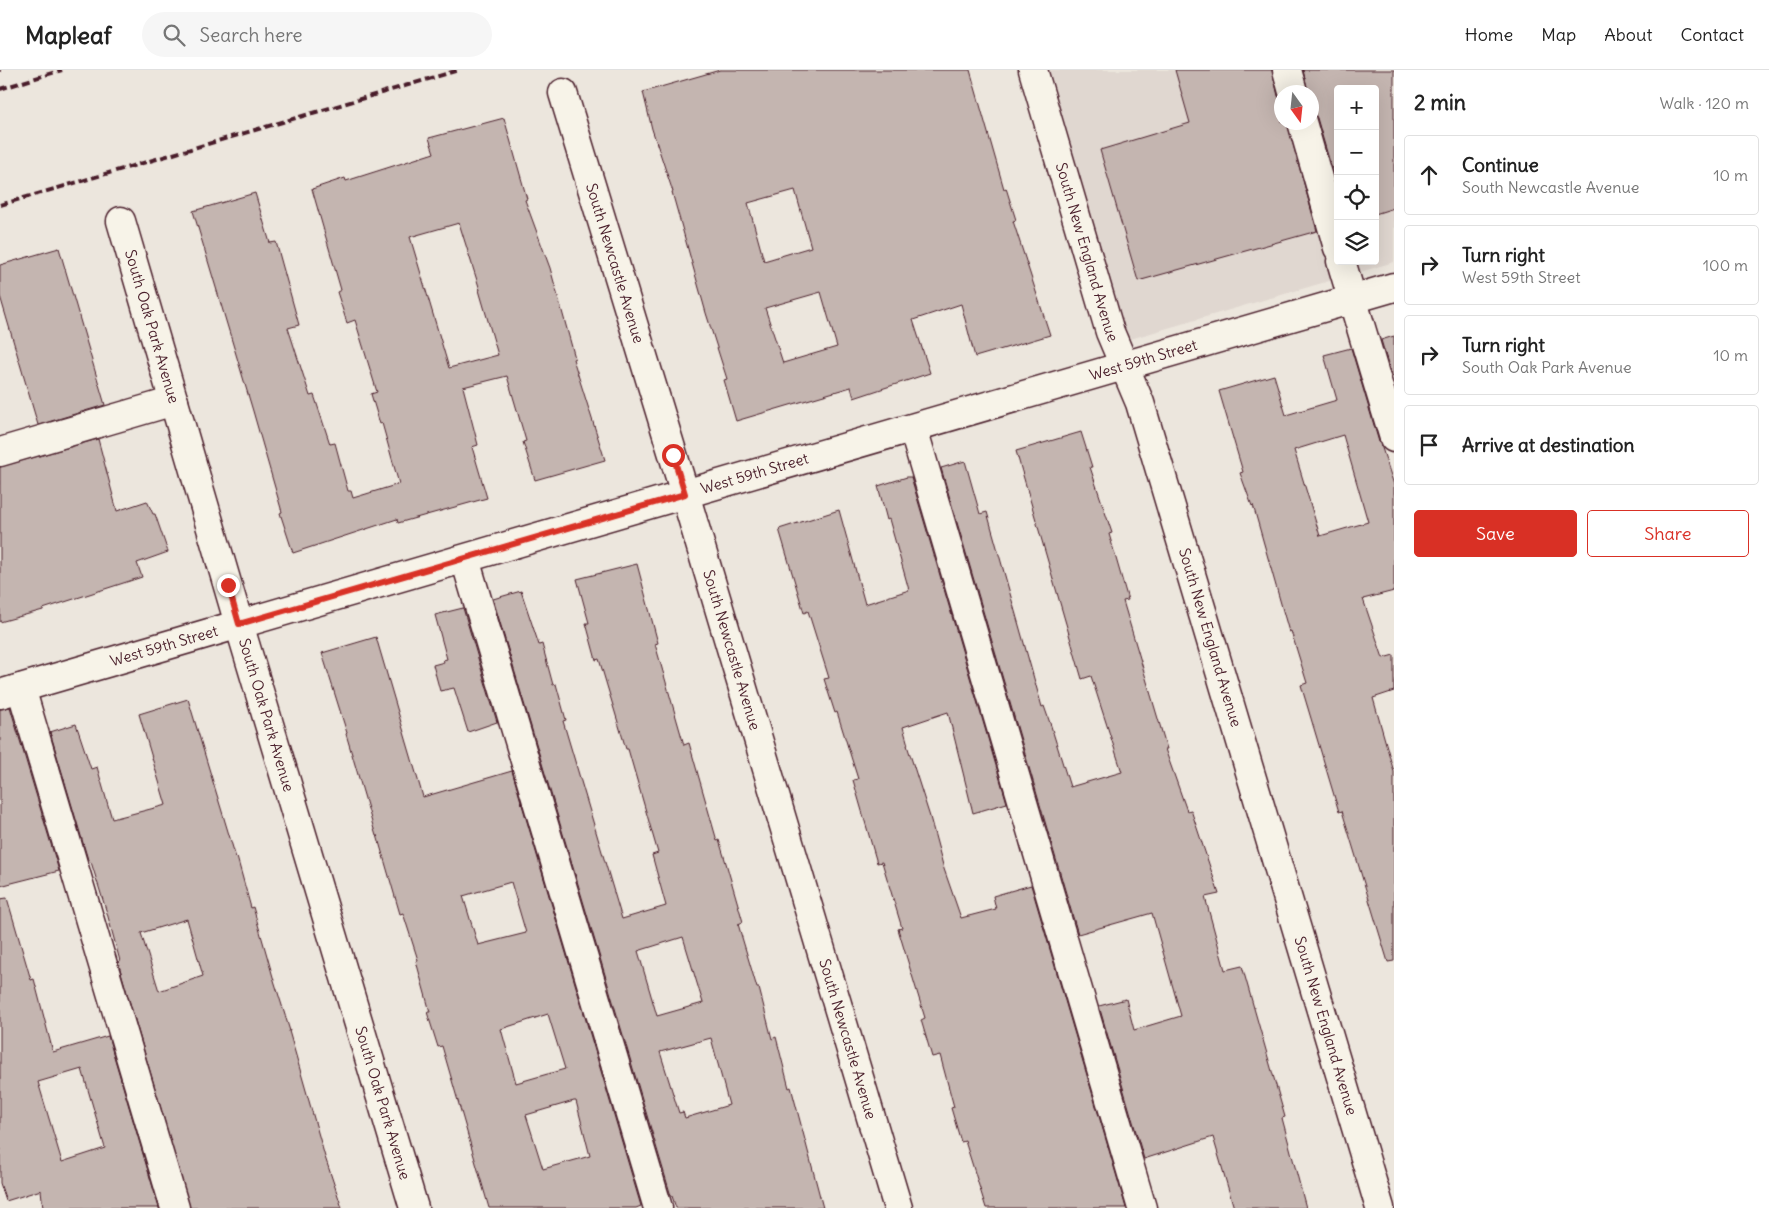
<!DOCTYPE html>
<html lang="en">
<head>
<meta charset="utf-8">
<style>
  body { margin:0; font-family:Delius,sans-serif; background:#f6f6f6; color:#222 }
  .controls { position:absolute; right:15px; top:15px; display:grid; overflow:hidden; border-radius:5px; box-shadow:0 5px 20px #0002 }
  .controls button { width:45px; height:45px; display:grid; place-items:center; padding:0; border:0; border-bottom:1px solid #e0e0e0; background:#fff; color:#222; font:25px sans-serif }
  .compass { position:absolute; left:1274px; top:15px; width:45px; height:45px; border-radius:50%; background:#fff; box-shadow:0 5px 20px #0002; rotate:165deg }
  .stop { position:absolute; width:15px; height:15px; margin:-11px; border:4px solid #d93025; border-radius:50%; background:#fff }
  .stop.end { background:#d93025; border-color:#fff; box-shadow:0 1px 5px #0008 }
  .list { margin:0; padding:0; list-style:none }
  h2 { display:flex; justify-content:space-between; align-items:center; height:65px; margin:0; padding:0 20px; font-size:21px }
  h2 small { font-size:16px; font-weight:400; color:#767676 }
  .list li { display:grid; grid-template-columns:32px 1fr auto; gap:15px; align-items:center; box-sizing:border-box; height:80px; margin:0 10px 10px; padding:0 10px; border:1px solid #e0e0e0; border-radius:5px }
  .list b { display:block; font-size:19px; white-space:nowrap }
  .list p { margin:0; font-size:16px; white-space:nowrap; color:#767676 }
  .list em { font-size:16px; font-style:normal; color:#767676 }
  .actions { display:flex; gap:10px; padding:15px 20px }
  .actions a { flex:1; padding:11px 0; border:1px solid #d93025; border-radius:5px; text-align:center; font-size:18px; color:#d93025 }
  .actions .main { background:#d93025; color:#fff }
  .icon { flex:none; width:28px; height:28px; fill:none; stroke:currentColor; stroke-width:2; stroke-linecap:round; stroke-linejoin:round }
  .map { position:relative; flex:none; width:1394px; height:1138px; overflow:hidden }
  header { display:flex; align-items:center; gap:30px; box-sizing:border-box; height:70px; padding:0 25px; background:#fff; border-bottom:1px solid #e0e0e0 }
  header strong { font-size:24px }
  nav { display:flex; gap:28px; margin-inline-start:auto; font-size:18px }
  .search { width:350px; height:45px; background:#f6f6f6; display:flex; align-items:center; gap:12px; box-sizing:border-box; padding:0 18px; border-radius:28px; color:#767676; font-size:19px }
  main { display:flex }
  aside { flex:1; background:#fff }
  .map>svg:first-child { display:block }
  .built { fill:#e0d7d0; fill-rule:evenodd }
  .building { fill:#c4b5b0; stroke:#4a1f2b; fill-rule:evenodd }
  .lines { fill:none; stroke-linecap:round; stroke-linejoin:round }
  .minor-casing { stroke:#4a1f2b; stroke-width:31 }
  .minor { stroke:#f7f3e8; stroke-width:28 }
  .rail { stroke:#4a1f2b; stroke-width:4; stroke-dasharray:8 4; stroke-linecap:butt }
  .route { stroke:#d93025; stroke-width:6 }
  .labels { text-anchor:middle; stroke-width:5; stroke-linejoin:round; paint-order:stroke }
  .street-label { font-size:15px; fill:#4a1f2b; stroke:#f7f3e8 }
</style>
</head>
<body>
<header>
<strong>Mapleaf</strong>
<div class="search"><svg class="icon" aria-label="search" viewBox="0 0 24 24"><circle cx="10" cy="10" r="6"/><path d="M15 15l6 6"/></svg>Search here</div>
<nav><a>Home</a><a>Map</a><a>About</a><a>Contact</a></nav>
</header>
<main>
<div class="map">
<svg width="1394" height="1138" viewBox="0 0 1394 1138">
  <rect width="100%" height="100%" fill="#ece6dd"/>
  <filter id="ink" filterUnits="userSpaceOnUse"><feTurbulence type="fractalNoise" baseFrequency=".02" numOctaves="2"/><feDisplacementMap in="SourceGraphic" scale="10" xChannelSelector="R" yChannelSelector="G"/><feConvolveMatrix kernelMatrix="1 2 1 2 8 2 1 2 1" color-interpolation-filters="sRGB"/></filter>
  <g filter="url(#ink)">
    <path class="built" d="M1040,0H1394V192L1120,272ZM1338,19H1375V191H1338ZM1282,22H1312V52H1282Z"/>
    <g class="building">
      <path d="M720,0H970L1004,119L1006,118L1016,150L1013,151L1050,265L975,287L961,234L913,250L930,303L854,328L851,317L736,351L724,310L727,309L706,243L672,122H673L652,59L643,22ZM795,120L811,177L764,191L748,133ZM821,222L837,277L783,293L765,238Z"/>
      <polygon points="1175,0 1272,0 1278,26 1282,32 1282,52 1287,52 1317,161 1138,211 1100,80 1190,53"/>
      <polygon points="1303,0 1394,0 1394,138 1375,144 1375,19 1338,19 1338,120 1317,48 1312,40 1312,22 1308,22"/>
      <path d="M504,48L527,129L525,130L550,198L575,288L573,289L605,390L535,410L523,372L526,371L507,306L463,317L478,375L472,377L487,428L398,453L397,449L293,483L280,443L282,442L253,341L193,141L255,123L270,173L276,172L299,255L288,258L310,326L314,325L330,374L335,373L348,421H351L353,428L399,414L382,353L380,354L371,324L377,322L355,250L347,253L337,222L341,220L312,119L345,108L346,111L434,83L429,68ZM459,153L480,220H479L498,285L449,298L410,167Z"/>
      <polygon points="59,178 105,335 38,355 0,226 0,195"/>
      <polygon points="1394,266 1394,306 1392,307 1381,270"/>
      <path d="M1351,278L1379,372L1382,378L1394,415V521L1363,529L1383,588L1394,585V621L1373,628L1394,702V891L1388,892L1342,741L1339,742L1301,615L1307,613L1291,561L1289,562L1253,435L1252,436L1240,403L1243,402L1219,321L1274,305L1286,345L1337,330L1324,285ZM1343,365L1368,452L1320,466L1294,380Z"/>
      <polygon points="1081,362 1092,397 1090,397 1112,463 1109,464 1128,530 1123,531 1167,679 1165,679 1187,741 1191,740 1219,824 1205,827 1225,900 1242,896 1285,1047 1282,1048 1306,1138 1234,1138 1213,1067 1144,1089 1099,936 1126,929 1134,960 1181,946 1152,843 1078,864 941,398 965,391 980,444 987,442 1042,637 1044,636 1051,656 1070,717 1122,702 1091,606 1082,609 1016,381"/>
      <polygon points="98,369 117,441 147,431 153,444 155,444 168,482 137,493 142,507 43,539 43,540 0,552 0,397"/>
      <polygon points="907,407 911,407 1007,733 973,743 948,642 903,657 908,675 907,675 930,747 944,799 961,848 996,839 993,826 1031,815 1126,1138 986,1138 965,1071 961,1072 951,1038 954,1037 940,985 932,987 921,950 925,948 898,859 902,858 882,792 877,793 853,710 858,709 837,642 835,643 824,609 829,608 808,541 804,543 779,459 839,440 865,534 909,520 889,449 887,450 878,416"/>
      <path d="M637,494L658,573L655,574L684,675L689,673L717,771L719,770L726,793L743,852L738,854L757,918H759L772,969L776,967L789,1018L791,1017L823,1138H676L672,1126H671L493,529L521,521L539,575L542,574L553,615L556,614L566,650L563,651L622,849L666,836L652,785L658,783L628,679H626L599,589L596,590L586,553H589L577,509ZM683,867L703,933L657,946L638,881ZM711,968L729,1035L685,1048L683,1042L679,1043L660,982Z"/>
      <polygon points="463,538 497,652 468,662 454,618 440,621 433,595 444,592 443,590 447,589 435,545"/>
      <path d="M376,567L423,727L512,701L641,1136L636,1138H489L442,976L438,977L427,942H430L416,891L418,890L403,843L400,844L377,765L376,766L346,664L347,663L322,583ZM511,812L526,863L478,875L463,826ZM548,944L565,999L516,1013L501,959ZM574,1031H576L590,1086L543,1099L526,1045Z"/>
      <path d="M188,629L236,788L237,787L251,838L253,837L273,907L290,961H289L325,1087L342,1138H190L118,892L120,891L107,843L91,792L89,793L50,662L76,654L91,699L97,697L112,749L166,735L139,644ZM187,849L203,906L159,921L141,863Z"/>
      <polygon points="10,637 59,801 0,816 0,639"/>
      <path d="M7,828L31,910L34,909L53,982L108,966L159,1138H43L41,1120L6,1131L0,1113V829ZM82,999L105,1078L62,1092L38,1012Z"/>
    </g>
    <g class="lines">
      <g class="minor-casing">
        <g id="minor">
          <path id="s1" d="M1033,0L1110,262L1140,333L1380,1138"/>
          <polyline points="1287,0 1293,22"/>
          <path id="s2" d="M563,23L685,424L898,1138"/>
          <polyline points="1302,52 1338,178"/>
          <path id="s3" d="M121,151L239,554L414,1138"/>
          <polyline points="1341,191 1394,368"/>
          <polyline points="913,358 1142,1138"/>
          <polyline points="0,382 174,331"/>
          <polyline points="465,489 658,1138"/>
          <polyline points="21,618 175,1138"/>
          <path id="s4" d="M0,624L1394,217"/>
        </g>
      </g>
      <use href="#minor" class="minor"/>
      <g class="rail">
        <polyline points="0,0 1,0"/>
        <polyline points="0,19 62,0"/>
        <polyline points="0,135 459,0"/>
      </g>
    </g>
  </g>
  <g class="lines" filter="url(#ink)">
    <polyline class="route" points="228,515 239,554 685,424 673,385"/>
  </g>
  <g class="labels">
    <g class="street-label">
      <text dy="5" stroke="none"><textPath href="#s1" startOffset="190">South New England Avenue</textPath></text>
      <text dy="5" stroke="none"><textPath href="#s2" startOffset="178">South Newcastle Avenue</textPath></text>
      <text dy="5" stroke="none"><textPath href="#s3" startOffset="110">South Oak Park Avenue</textPath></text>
      <text dy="5" stroke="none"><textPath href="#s4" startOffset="1191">West 59th Street</textPath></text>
      <text dy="5" stroke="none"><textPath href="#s4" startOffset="786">West 59th Street</textPath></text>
      <text dy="5" stroke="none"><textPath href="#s1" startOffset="595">South New England Avenue</textPath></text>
      <text dy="5" stroke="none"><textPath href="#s4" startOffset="171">West 59th Street</textPath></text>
      <text dy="5" stroke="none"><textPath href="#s2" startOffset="582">South Newcastle Avenue</textPath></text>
      <text dy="5" stroke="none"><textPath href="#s3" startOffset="515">South Oak Park Avenue</textPath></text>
      <text dy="5" stroke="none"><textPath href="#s1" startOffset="1000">South New England Avenue</textPath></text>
      <text dy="5" stroke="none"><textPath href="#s2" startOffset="988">South Newcastle Avenue</textPath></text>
      <text dy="5" stroke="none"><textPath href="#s3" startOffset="920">South Oak Park Avenue</textPath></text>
    </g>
  </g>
</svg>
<div class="controls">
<button>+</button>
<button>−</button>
<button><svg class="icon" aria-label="locate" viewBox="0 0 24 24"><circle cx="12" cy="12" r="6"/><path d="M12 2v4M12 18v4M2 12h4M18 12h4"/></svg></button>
<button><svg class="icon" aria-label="layers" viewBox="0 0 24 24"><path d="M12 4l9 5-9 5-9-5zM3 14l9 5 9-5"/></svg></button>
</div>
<svg class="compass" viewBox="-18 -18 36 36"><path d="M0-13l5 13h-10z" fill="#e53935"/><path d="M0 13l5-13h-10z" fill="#767676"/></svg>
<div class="stop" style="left:673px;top:385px"></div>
<div class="stop end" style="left:228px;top:515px"></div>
</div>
<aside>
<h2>2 min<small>Walk · 120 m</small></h2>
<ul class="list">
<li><svg class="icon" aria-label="ahead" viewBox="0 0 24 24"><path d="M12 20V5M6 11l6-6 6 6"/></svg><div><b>Continue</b><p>South Newcastle Avenue</p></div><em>10 m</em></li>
<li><svg class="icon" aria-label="right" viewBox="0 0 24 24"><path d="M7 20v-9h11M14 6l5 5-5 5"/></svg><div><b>Turn right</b><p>West 59th Street</p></div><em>100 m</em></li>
<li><svg class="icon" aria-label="right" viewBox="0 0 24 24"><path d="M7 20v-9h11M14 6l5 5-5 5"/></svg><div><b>Turn right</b><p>South Oak Park Avenue</p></div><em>10 m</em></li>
<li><svg class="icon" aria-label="arrive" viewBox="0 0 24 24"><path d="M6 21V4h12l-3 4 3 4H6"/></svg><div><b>Arrive at destination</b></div></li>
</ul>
<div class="actions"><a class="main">Save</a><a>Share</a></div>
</aside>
</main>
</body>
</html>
